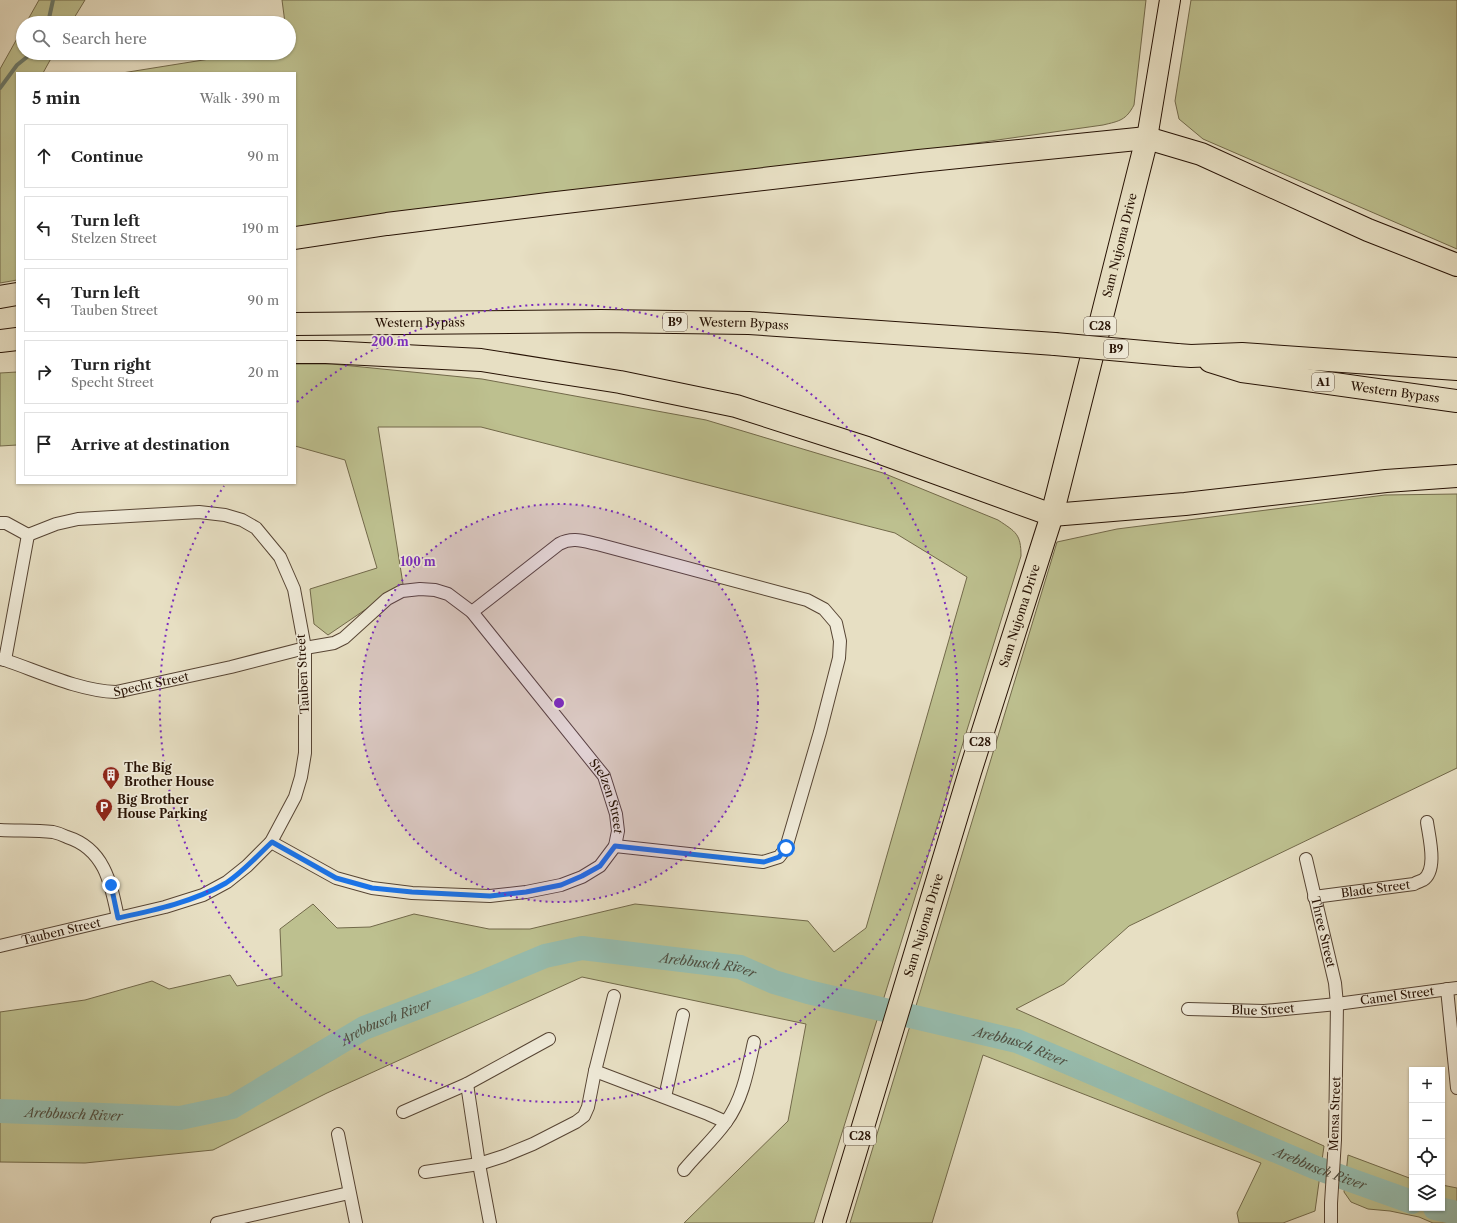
<!DOCTYPE html>
<html lang="en">
<head>
<meta charset="utf-8">
<style>
  body { margin:0; font-family:"Libre Caslon Text",serif; background:#f2f2f2; color:#222 }
  .controls { position:absolute; right:12px; bottom:12px; display:grid; overflow:hidden; border-radius:0px; box-shadow:0 1px 3px #0004 }
  .controls button { width:36px; height:36px; display:grid; place-items:center; padding:0; border:0; border-bottom:1px solid #e0e0e0; background:#fff; color:#222; font:20px sans-serif }
  .stop { position:absolute; width:12px; height:12px; margin:-9px; border:3px solid #1a73e8; border-radius:50%; background:#fff }
  .stop.end { background:#1a73e8; border-color:#fff; box-shadow:0 1px 4px #0008 }
  .list { margin:0; padding:0; list-style:none }
  h2 { display:flex; justify-content:space-between; align-items:center; height:52px; margin:0; padding:0 16px; font-size:17px }
  h2 small { font-size:13px; font-weight:400; color:#767676 }
  .list li { display:grid; grid-template-columns:26px 1fr auto; gap:12px; align-items:center; box-sizing:border-box; height:64px; margin:0 8px 8px; padding:0 8px; border:1px solid #e0e0e0; border-radius:0px }
  .list b { display:block; font-size:15px; white-space:nowrap }
  .list p { margin:0; font-size:13px; white-space:nowrap; color:#767676 }
  .list em { font-size:13px; font-style:normal; color:#767676 }
  .icon { flex:none; width:22px; height:22px; fill:none; stroke:currentColor; stroke-width:2; stroke-linecap:round; stroke-linejoin:round }
  .map { position:relative; flex:none; width:1457px; height:1223px; overflow:hidden }
  .search { position:absolute; background:#fff; box-shadow:0 1px 3px #0004; left:16px; top:16px; width:280px; height:44px; display:flex; align-items:center; gap:10px; box-sizing:border-box; padding:0 14px; border-radius:22px; color:#767676; font-size:15px }
  .panel { position:absolute; background:#fff; box-shadow:0 1px 3px #0004; left:16px; top:72px; width:280px; height:412px; border-radius:0px }
  .map>svg:first-child { display:block }
  .green { fill:#bdc08f; stroke:#72694a }
  .lines { fill:none; stroke-linecap:round; stroke-linejoin:round }
  .stream { stroke:#6a796b; stroke-width:4 }
  .river { stroke:#97bdaf; stroke-width:24 }
  .street-casing { stroke:#574534; stroke-width:14 }
  .primary-casing { stroke:#271204; stroke-width:22 }
  .highway-casing { stroke:#271204; stroke-width:24 }
  .street { stroke:#efead8; stroke-width:12 }
  .primary { stroke:#e7dfc3; stroke-width:20 }
  .highway { stroke:#e7dfc3; stroke-width:22 }
  .highway-bridge-casing { stroke:#271204; stroke-width:24; stroke-linecap:butt }
  .highway-bridge { stroke:#e7dfc3; stroke-width:22 }
  .route { stroke:#1a73e8; stroke-width:5 }
  .ring { fill:none; stroke:#7b2cbf; stroke-width:2; stroke-dasharray:2 4 }
  .labels { text-anchor:middle; stroke-width:3.5; stroke-linejoin:round; paint-order:stroke }
  .shield { fill:#efead8; stroke:#635344; stroke-width:1 }
  .shield-label { font-size:11px; font-weight:bold; fill:#271204 }
  .street-label { font-size:12px; fill:#271204; stroke:#efead8 }
  .poi-label { font-size:12px; font-weight:bold; fill:#271204; stroke:#efead8; text-anchor:start }
  .water-label { font-size:13px; font-style:italic; fill:#4e4e40; stroke:#efead8 }
  .centre { fill:#7b2cbf; stroke:#efead8; stroke-width:2 }
  .ring-label { font-size:12px; text-anchor:middle; font-weight:bold; fill:#7b2cbf; stroke:#efead8; stroke-width:3.5; stroke-linejoin:round; paint-order:stroke }
</style>
</head>
<body>
<div class="map">
<svg width="1457" height="1223" viewBox="0 0 1457 1223">
  <rect width="100%" height="100%" fill="#e7dfc3"/>
  <filter id="stains"><feTurbulence type="fractalNoise" baseFrequency=".005" numOctaves="4"/><feColorMatrix values="0 0 0 0 .2 0 0 0 0 .09 0 0 0 0 .02 0 0 0 .5 -.17"/></filter>
  <radialGradient id="worn" r=".72"><stop offset=".6" stop-color="#630" stop-opacity="0"/><stop offset="1" stop-color="#630" stop-opacity=".3"/></radialGradient>
  <g class="green">
    <polygon points="39,0 85,0 71,23 26,23"/>
    <path d="M282,0H1146L1134,105C1126,120 1120,121 1103,125L772,172L295,230V73H122L247,53H289V23H285Z"/>
    <polygon points="1191,0 1457,0 1457,249 1203,139 1179,119 1175,101"/>
    <polygon points="23,28 23,53 54,53 43,73 17,73 17,280 0,283 0,69"/>
    <path d="M295,364H332L482,379L706,420L883,473L998,520C1016,532 1021,534 1021,556L814,1223H684L788,1121L806,1024L582,977L327,1093L213,1150L85,1163L0,1162V1012L85,1000L152,981L169,989L230,975L237,986L282,976L280,929L313,904L337,928L370,927L414,914L489,929H530L635,904L808,921L834,952L866,928L967,577L895,533L481,427H378L403,584L328,635L314,624L310,589L377,568L345,460L295,446Z"/>
    <polygon points="17,372 17,445 0,446 0,373"/>
    <polygon points="1457,494 1457,768 1129,926 1064,984 1016,1009 1324,1146 1315,1211 1283,1223 1239,1223 1237,1213 1261,1163 983,1055 932,1223 850,1223 1057,542 1117,529 1385,495"/>
    <polygon points="1348,1155 1412,1179 1412,1208 1442,1208 1442,1185 1457,1188 1457,1223 1433,1223 1419,1217 1390,1211 1368,1209 1351,1202 1344,1192"/>
  </g>
  <g class="lines">
    <g class="stream">
      <polyline points="48,23 53,0"/>
      <polyline points="0,88 17,65 32,53"/>
    </g>
    <g class="river">
      <path id="s1" d="M0,1111L180,1118L232,1107L364,1028L476,985L545,956L582,948L740,967L774,982L808,992L1017,1041L1314,1167L1412,1202"/>
      <polyline points="1435,1208 1457,1213"/>
    </g>
    <g class="street-casing">
      <g id="street">
        <polyline points="0,523 6,523 28,535"/>
        <path d="M472,612L559,544C572,537 583,541 597,544L807,600L824,609L836,623L840,641L839,658L820,732L786,848L779,857L763,862L615,846"/>
        <path id="s2" d="M0,659L5,660C40,672 80,691 116,692L231,667L305,648L334,643L344,638L387,599L402,591L420,589L435,590L448,594L472,612L604,776L616,814L618,831L615,846L600,866L582,877L561,885L526,892L490,896L412,893L372,888L336,878L271,842"/>
        <polyline points="5,660 28,535"/>
        <path d="M0,830C17,831 35,830 53,832C58,833 63,835 67,837C105,849 111,884 118,918"/>
        <path id="s3" d="M1306,859L1335,983L1337,1004L1335,1140L1331,1203V1223"/>
        <path id="s4" d="M1314,897L1414,884C1417,882 1421,881 1423,880C1438,870 1429,837 1427,822"/>
        <path id="s5" d="M0,946L165,907L203,895L227,882L247,866L271,842L295,797L301,777L305,753V648L294,589L280,557L256,528L242,520L225,515L199,512L78,519L56,524L28,535"/>
        <polyline points="1447,989 1457,1088"/>
        <path id="s6" d="M1188,1009L1264,1011L1337,1004L1457,988"/>
        <polyline points="595,1071 708,1114 726,1122"/>
        <polyline points="467,1084 479,1164 490,1223"/>
        <polyline points="665,1097 683,1015"/>
        <polyline points="403,1112 467,1084 549,1039"/>
        <polyline points="338,1134 356,1223"/>
        <path d="M684,1170C697,1154 714,1139 726,1122C743,1099 748,1069 754,1042"/>
        <polyline points="425,1172 479,1164 504,1156 533,1144 576,1122 584,1116 588,1107 595,1071 614,996"/>
        <polyline points="217,1223 349,1193"/>
      </g>
    </g>
    <g class="primary-casing">
      <polyline id="primary" points="1147,138 1170,0"/>
    </g>
    <g class="highway-casing">
      <g id="highway">
        <polyline points="295,238 387,224 548,204 919,161 1147,138 1201,154 1368,230 1457,265"/>
        <polyline points="0,297 17,294"/>
        <path id="s7" d="M295,324L601,321L749,323L1055,344"/>
        <polyline points="0,341 17,339"/>
        <polyline points="295,352 326,352 481,360 620,382 736,406 867,448 1052,515 1185,504 1386,481 1457,476"/>
        <polyline points="1177,355 1191,356 1242,354 1457,369"/>
        <path id="s8" d="M1210,361L1242,371L1457,401"/>
        <path id="s9" d="M834,1223L970,772L1052,515L1147,138"/>
      </g>
    </g>
    <use href="#street" class="street"/>
    <use href="#primary" class="primary"/>
    <use href="#highway" class="highway"/>
    <g class="highway-bridge-casing">
      <polyline id="highway-bridge" points="1055,344 1177,355"/>
    </g>
    <use href="#highway-bridge" class="highway-bridge"/>
  </g>
  <g class="lines">
    <path class="route" d="M111,885L118,918C155,910 193,902 226,883C243,872 257,856 272,842L336,878L372,888L412,892L490,896L526,892L561,885L582,876L600,866L615,846L764,862L779,857L786,848"/>
  </g>
  <circle cx="559" cy="703" r="199" fill="#7b2cbf" fill-opacity=".12"/>
  <g class="ring">
    <circle cx="559" cy="703" r="199"/>
    <path d="M297 402A399 399 0 1 1 224 486"/>
  </g>
  <defs>
    <g id="building-pin" transform="scale(0.9)"><path d="M0 17L-7.5 6A9.5 9.5 0 1 1 7.5 6Z" fill="#8f2418" stroke="#efead8"/><path d="M-4-6H4V6H1V3H-1V6H-4ZM-2.5-4.3h1.7v1.8h-1.7ZM.8-4.3h1.7v1.8H.8ZM-2.5-1h1.7V.8h-1.7ZM.8-1h1.7V.8H.8Z" fill="#fff"/></g>
    <g id="parking-pin" transform="scale(0.9)"><path d="M0 17L-7.5 6A9.5 9.5 0 1 1 7.5 6Z" fill="#8f2418" stroke="#efead8"/><path d="M-3.5-5.5H1a3.5 3.5 0 0 1 0 7H-1V5.5H-3.5ZM-1-3.4V-.6H.8a1.4 1.4 0 0 0 0-2.8Z" fill="#fff"/></g>
  </defs>
  <g fill-rule="evenodd">
    <use href="#building-pin" x="111" y="775"/>
    <use href="#parking-pin" x="104" y="807"/>
  </g>
  <g class="labels">
    <g class="shield">
      <rect x="663" y="313" width="24" height="18" rx="3"/>
      <rect x="1084" y="317" width="32" height="18" rx="3"/>
      <rect x="1104" y="340" width="24" height="18" rx="3"/>
      <rect x="1312" y="373" width="22" height="18" rx="3"/>
      <rect x="964" y="733" width="32" height="18" rx="3"/>
      <rect x="844" y="1127" width="32" height="18" rx="3"/>
    </g>
    <g class="shield-label">
      <text x="675" y="326">B9</text>
      <text x="1100" y="330">C28</text>
      <text x="1116" y="353">B9</text>
      <text x="1323" y="386">A1</text>
      <text x="980" y="746">C28</text>
      <text x="860" y="1140">C28</text>
    </g>
    <g class="street-label">
      <text dy="4" stroke="none"><textPath href="#s9" startOffset="1019">Sam Nujoma Drive</textPath></text>
      <text dy="4" stroke="none"><textPath href="#s7" startOffset="125">Western Bypass</textPath></text>
      <text dy="4" stroke="none"><textPath href="#s7" startOffset="449">Western Bypass</textPath></text>
      <text dy="4" stroke="none"><textPath href="#s8" startOffset="188">Western Bypass</textPath></text>
      <text dy="4" stroke="none"><textPath href="#s9" startOffset="635">Sam Nujoma Drive</textPath></text>
      <text transform="translate(303 674) rotate(-93)" y="4">Tauben Street</text>
      <text dy="4" stroke="none"><textPath href="#s2" startOffset="157">Specht Street</textPath></text>
      <text dy="4" stroke="none"><textPath href="#s2" startOffset="738">Stelzen Street</textPath></text>
      <text dy="4" stroke="none"><textPath href="#s4" startOffset="62">Blade Street</textPath></text>
      <text dy="4" stroke="none"><textPath href="#s9" startOffset="311">Sam Nujoma Drive</textPath></text>
      <text dy="4" stroke="none"><textPath href="#s5" startOffset="63">Tauben Street</textPath></text>
      <text dy="4" stroke="none"><textPath href="#s3" startOffset="75">Three Street</textPath></text>
      <text dy="4" stroke="none"><textPath href="#s6" startOffset="210">Camel Street</textPath></text>
      <text dy="4" stroke="none"><textPath href="#s6" startOffset="75">Blue Street</textPath></text>
      <text transform="translate(1335 1114) rotate(-88)" y="4">Mensa Street</text>
    </g>
    <g class="poi-label">
      <text x="124" y="772">The Big<tspan x="124" dy="14">Brother House</tspan></text>
      <text x="117" y="804">Big Brother<tspan x="117" dy="14">House Parking</tspan></text>
    </g>
    <g class="water-label">
      <text dy="5" stroke="none"><textPath href="#s1" startOffset="747">Arebbusch River</textPath></text>
      <text dy="5" stroke="none"><textPath href="#s1" startOffset="410">Arebbusch River</textPath></text>
      <text dy="5" stroke="none"><textPath href="#s1" startOffset="1071">Arebbusch River</textPath></text>
      <text dy="5" stroke="none"><textPath href="#s1" startOffset="74">Arebbusch River</textPath></text>
      <text dy="5" stroke="none"><textPath href="#s1" startOffset="1395">Arebbusch River</textPath></text>
    </g>
  </g>
  <circle cx="559" cy="703" r="6" class="centre"/>
  <g class="ring-label">
    <text x="390" y="346">200 m</text>
    <text x="418" y="566">100 m</text>
  </g>
  <rect width="100%" height="100%" filter="url(#stains)"/>
  <rect width="100%" height="100%" fill="url(#worn)"/>
</svg>
<div class="controls">
<button>+</button>
<button>−</button>
<button><svg class="icon" aria-label="locate" viewBox="0 0 24 24"><circle cx="12" cy="12" r="6"/><path d="M12 2v4M12 18v4M2 12h4M18 12h4"/></svg></button>
<button><svg class="icon" aria-label="layers" viewBox="0 0 24 24"><path d="M12 4l9 5-9 5-9-5zM3 14l9 5 9-5"/></svg></button>
</div>
<div class="stop" style="left:786px;top:848px"></div>
<div class="stop end" style="left:111px;top:885px"></div>
<div class="search"><svg class="icon" aria-label="search" viewBox="0 0 24 24"><circle cx="10" cy="10" r="6"/><path d="M15 15l6 6"/></svg>Search here</div>
<section class="panel">
<h2>5 min<small>Walk · 390 m</small></h2>
<ul class="list">
<li><svg class="icon" aria-label="ahead" viewBox="0 0 24 24"><path d="M12 20V5M6 11l6-6 6 6"/></svg><div><b>Continue</b></div><em>90 m</em></li>
<li><svg class="icon" aria-label="left" viewBox="0 0 24 24"><path d="M17 20v-9H6M10 6l-5 5 5 5"/></svg><div><b>Turn left</b><p>Stelzen Street</p></div><em>190 m</em></li>
<li><svg class="icon" aria-label="left" viewBox="0 0 24 24"><path d="M17 20v-9H6M10 6l-5 5 5 5"/></svg><div><b>Turn left</b><p>Tauben Street</p></div><em>90 m</em></li>
<li><svg class="icon" aria-label="right" viewBox="0 0 24 24"><path d="M7 20v-9h11M14 6l5 5-5 5"/></svg><div><b>Turn right</b><p>Specht Street</p></div><em>20 m</em></li>
<li><svg class="icon" aria-label="arrive" viewBox="0 0 24 24"><path d="M6 21V4h12l-3 4 3 4H6"/></svg><div><b>Arrive at destination</b></div></li>
</ul>
</section>
</div>
</body>
</html>
